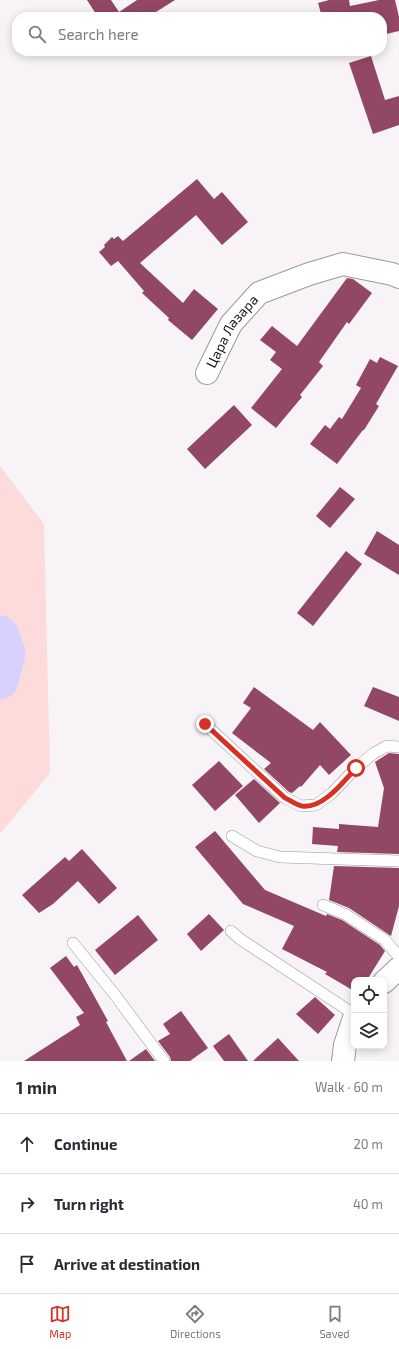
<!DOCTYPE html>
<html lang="en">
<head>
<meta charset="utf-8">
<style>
  body { margin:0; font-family:"Exo 2",sans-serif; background:#f7f7f7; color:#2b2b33 }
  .controls { position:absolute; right:12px; bottom:12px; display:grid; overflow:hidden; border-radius:8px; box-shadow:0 2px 10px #0003 }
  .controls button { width:36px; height:36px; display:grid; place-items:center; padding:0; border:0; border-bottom:1px solid #e1e1e2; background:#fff; color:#2b2b33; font:20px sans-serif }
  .stop { position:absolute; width:12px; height:12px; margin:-9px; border:3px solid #d93025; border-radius:50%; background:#fff }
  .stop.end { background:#d93025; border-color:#fff; box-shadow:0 1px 4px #0008 }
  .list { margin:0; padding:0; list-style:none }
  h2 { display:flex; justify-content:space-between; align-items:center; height:52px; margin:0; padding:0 16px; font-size:17px }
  h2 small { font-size:13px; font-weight:400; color:#7c7c81 }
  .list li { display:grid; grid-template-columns:26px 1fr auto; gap:12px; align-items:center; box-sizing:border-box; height:60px; padding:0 16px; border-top:1px solid #e1e1e2 }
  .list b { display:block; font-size:15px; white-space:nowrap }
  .list em { font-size:13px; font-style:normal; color:#7c7c81 }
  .icon { flex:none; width:22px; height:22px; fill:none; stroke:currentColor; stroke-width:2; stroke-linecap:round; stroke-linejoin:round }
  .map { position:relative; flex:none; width:399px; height:1061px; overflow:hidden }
  .search { position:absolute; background:#fff; box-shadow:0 2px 10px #0003; left:12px; right:12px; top:12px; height:44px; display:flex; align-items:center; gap:10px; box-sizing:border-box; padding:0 14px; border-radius:16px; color:#7c7c81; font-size:15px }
  .sheet { height:232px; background:#fff }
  nav { display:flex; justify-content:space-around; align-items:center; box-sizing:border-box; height:56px; border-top:1px solid #e1e1e2; background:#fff; font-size:11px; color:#7c7c81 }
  nav a { display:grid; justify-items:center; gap:2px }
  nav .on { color:#d93025 }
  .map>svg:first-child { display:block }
  .green { fill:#fedbdb }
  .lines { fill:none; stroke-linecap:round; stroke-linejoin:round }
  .river { stroke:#d6d1fe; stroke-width:37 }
  .building { fill:#924864 }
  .service-casing { stroke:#9d999c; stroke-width:12 }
  .minor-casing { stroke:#9d999c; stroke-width:24 }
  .service { stroke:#fff; stroke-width:11 }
  .minor { stroke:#fff; stroke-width:22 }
  .route { stroke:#d93025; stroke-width:5 }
  .labels { text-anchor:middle; stroke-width:4; stroke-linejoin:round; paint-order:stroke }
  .street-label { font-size:14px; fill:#191818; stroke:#f7f3f6 }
</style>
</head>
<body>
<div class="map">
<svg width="399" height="1061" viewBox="0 0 399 1061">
  <rect width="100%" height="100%" fill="#f7f3f6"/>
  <polygon class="green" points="0,466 44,524 50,773 0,834"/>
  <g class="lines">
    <polyline class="river" points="0,634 7,653 0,681"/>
  </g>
  <g class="building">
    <polygon points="87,0 111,0 119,12 137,0 175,0 148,17 98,17"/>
    <polygon points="329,0 349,0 350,6 379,0 395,0 399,17 399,31 382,35 382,17 322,17 318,3"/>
    <polygon points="371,56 385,100 399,96 399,125 373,134 349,63"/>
    <polygon points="197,179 214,199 222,192 248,222 222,245 196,215 140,263 183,303 194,289 218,309 192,340 168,320 169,318 142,293 144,291 118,261 111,266 99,252 105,247 104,245 112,237 114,239 118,236 123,241"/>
    <polygon points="347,278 353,279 372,293 349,324 347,322 319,362 323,366 300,395 302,397 276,428 251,408 282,369 270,360 276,352 260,340 272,326 297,346"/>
    <polygon points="380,357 398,366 376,404 379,406 364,430 363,430 337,464 310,444 325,425 330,429 339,417 342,419 361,388 356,385 370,359 377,363"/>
    <polygon points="234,405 252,425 205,469 187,449"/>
    <polygon points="340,487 355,499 330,528 316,516"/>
    <polygon points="377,531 399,545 399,575 364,554"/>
    <polygon points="346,551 362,564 313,626 297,613"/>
    <polygon points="254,687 313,730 320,722 351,755 329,775 320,765 301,787 300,786 292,793 289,792 264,769 271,763 232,733 251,708 243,703"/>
    <polygon points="373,687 399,697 399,721 364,706"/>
    <polygon points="389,753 399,754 399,854 337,852 338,846 312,844 313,827 339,829 339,824 378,827 384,788 375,762"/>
    <polygon points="219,761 243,786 215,811 192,785"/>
    <polygon points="254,779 280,803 259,823 235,795"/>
    <polygon points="215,831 265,890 326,916 327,914 342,920 380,945 385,951 367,980 354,980 354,991 325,974 327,972 282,949 294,926 243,904 195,847"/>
    <polygon points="82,849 117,888 99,904 78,881 53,904 39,913 22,895 65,857 69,861"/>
    <polygon points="334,866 399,868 399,906 391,936 349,908 329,900"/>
    <polygon points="209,914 224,930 201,951 187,934"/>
    <polygon points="138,915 158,940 115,975 95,950"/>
    <polygon points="66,956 74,967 77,965 108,1021 106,1022 127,1061 24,1061 80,1025 76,1017 84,1013 50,968"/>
    <polygon points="315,997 335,1015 318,1034 296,1014"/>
    <polygon points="181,1011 208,1048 190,1061 171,1061 170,1057 158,1041 170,1034 163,1024"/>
    <polygon points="229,1034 248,1061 224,1061 213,1046"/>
    <polygon points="278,1038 299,1061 253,1061"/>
    <polygon points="146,1049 155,1061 129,1061"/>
  </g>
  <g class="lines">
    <g class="service-casing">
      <g id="service">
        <polyline points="205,724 285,798 301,806 316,805 332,793 356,768 374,753 387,746 399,747"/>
        <polyline points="232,836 257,851 280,857 399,861"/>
        <polyline points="323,905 345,914 385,940 399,957"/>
        <polyline points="231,931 240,939 281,966 354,1014"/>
        <polyline points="73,943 115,995 164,1061"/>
      </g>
    </g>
    <g class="minor-casing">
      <g id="minor">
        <path id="s1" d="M207,373L231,324L259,293L309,274L343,264L392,274L399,277"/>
        <polyline points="384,982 399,968"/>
        <polyline points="343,1061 345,1045 354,1018"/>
      </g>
    </g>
    <use href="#service" class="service"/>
    <use href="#minor" class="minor"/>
  </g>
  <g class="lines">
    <path class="route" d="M205,724L285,798C290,800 296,805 302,806C323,809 343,782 356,768"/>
  </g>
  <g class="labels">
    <g class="street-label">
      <text dy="5" stroke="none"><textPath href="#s1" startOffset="49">Цара Лазара</textPath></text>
    </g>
  </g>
</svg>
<div class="controls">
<button><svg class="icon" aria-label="locate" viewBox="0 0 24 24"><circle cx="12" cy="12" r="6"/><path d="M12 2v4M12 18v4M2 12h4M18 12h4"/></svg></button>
<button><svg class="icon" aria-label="layers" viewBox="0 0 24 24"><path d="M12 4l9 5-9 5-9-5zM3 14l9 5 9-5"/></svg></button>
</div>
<div class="stop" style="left:356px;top:768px"></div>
<div class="stop end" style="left:205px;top:724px"></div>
<div class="search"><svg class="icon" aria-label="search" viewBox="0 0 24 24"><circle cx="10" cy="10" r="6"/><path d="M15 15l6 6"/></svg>Search here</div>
</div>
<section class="sheet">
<h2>1 min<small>Walk · 60 m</small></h2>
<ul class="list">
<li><svg class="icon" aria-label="ahead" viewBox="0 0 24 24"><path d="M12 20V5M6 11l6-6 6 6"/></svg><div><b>Continue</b></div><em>20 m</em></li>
<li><svg class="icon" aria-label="right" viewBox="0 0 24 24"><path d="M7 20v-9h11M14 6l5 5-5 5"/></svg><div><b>Turn right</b></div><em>40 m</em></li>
<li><svg class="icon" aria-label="arrive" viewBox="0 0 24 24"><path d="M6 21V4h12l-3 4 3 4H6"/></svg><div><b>Arrive at destination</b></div></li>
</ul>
</section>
<nav>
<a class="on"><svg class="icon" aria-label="map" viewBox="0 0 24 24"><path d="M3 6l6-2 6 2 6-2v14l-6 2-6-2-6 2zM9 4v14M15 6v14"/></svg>Map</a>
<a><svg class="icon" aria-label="directions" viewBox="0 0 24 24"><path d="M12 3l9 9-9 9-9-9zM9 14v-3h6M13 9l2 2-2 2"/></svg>Directions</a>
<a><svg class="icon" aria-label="saved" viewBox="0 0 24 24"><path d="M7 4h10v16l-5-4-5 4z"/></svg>Saved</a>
</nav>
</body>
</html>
